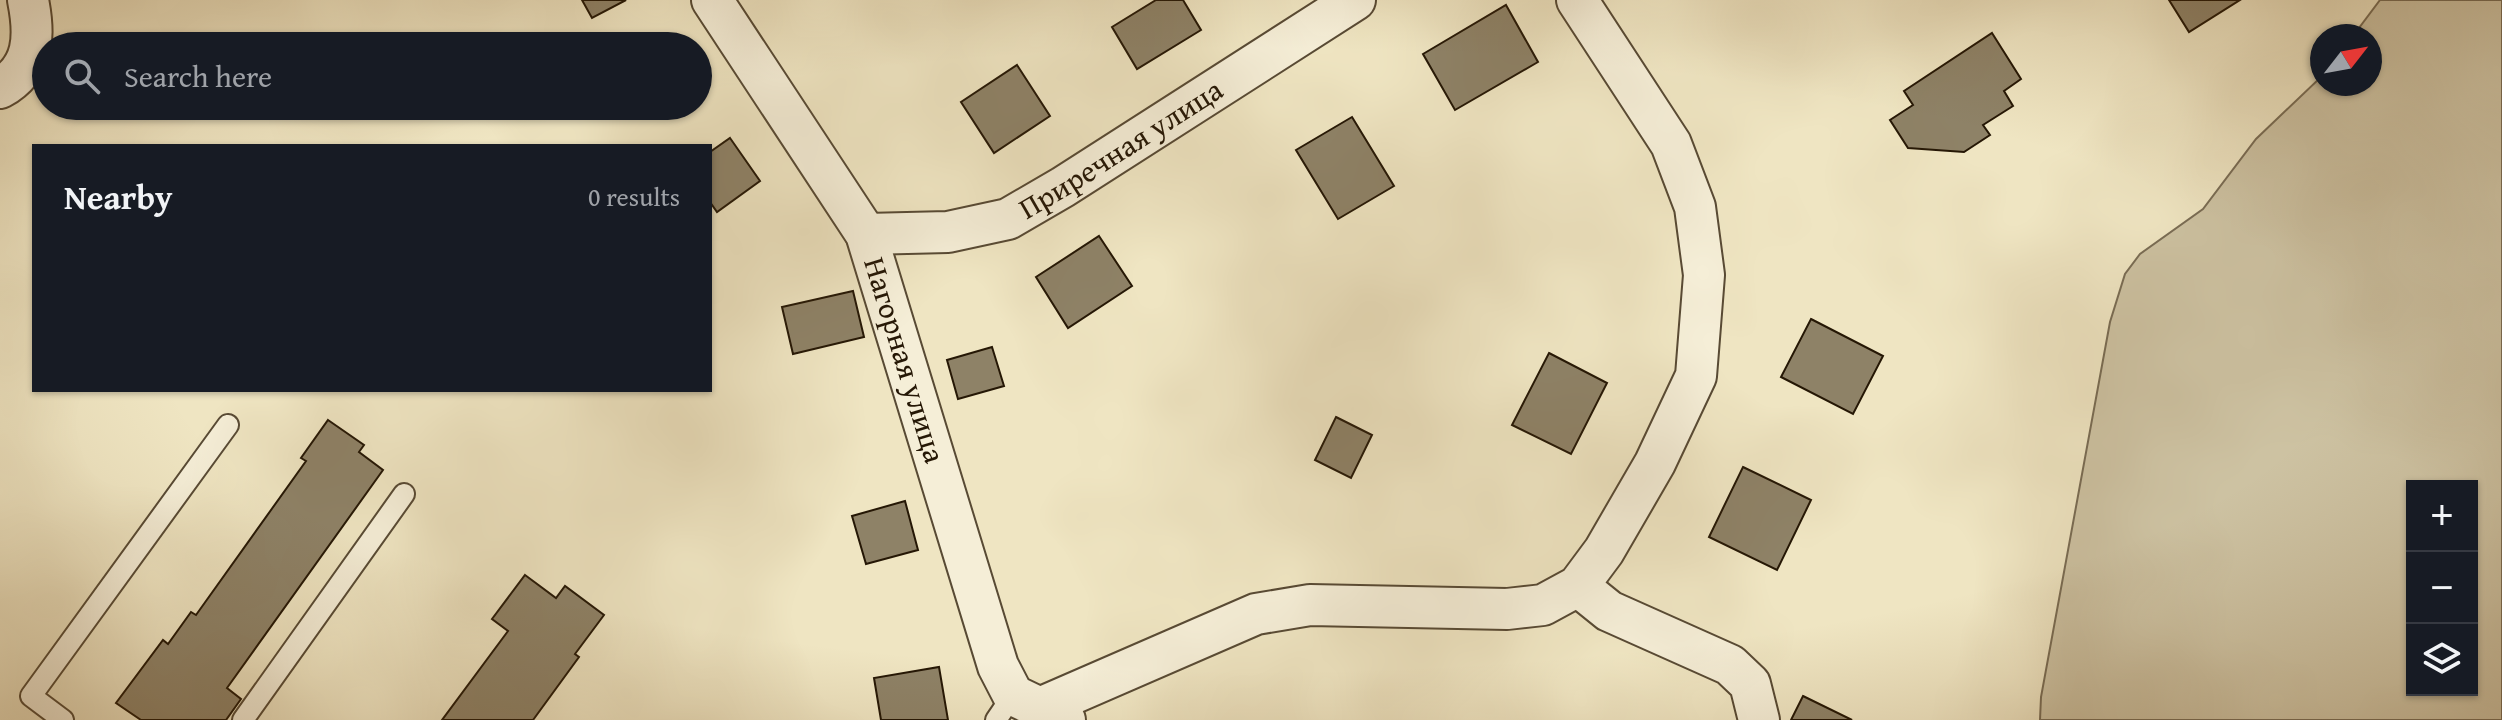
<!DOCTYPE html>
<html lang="en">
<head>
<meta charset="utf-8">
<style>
  body { margin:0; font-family:"Gentium Book Plus",serif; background:#20242c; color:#f1f3f6 }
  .controls { position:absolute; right:24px; bottom:24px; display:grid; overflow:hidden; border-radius:0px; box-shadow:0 2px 6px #0004 }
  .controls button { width:72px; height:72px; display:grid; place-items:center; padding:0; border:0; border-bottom:2px solid #363941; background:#171b24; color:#f1f3f6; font:40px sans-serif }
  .compass { position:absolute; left:2310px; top:24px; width:72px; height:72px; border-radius:50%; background:#171b24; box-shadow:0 2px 6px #0004; rotate:59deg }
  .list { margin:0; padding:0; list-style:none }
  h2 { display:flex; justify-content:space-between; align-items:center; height:104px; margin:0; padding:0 32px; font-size:34px }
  h2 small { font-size:26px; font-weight:400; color:#9ea1a6 }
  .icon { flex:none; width:44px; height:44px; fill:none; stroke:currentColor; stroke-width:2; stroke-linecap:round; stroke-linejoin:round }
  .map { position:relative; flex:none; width:2502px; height:720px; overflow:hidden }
  .search { position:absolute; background:#171b24; box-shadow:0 2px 6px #0004; left:32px; top:32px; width:680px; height:88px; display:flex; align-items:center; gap:20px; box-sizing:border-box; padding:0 28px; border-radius:44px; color:#9ea1a6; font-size:30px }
  .panel { position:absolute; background:#171b24; box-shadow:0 2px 6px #0004; left:32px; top:144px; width:680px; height:248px; border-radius:0px }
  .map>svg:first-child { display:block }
  .green { fill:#cdc2a2; stroke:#796c54; stroke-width:2; fill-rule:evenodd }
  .building { fill:#8e8267; stroke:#251705; stroke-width:2 }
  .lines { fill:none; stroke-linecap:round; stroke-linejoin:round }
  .lane-casing { stroke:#584a34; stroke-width:24 }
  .street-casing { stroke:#584a34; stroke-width:44 }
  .lane { stroke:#f5eed7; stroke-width:20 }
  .street { stroke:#f5eed7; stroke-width:40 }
  .labels { text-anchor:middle; stroke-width:8; stroke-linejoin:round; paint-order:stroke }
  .street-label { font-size:30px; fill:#251705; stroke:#f5eed7 }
</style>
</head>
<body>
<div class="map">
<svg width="2502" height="720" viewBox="0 0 2502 720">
  <rect width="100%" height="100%" fill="#efe5c2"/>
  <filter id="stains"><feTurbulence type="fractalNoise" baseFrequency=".0025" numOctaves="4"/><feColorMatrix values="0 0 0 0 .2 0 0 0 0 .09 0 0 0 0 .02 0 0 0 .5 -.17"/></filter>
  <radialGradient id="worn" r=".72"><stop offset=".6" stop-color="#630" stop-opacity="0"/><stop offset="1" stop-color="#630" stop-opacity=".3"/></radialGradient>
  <path class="green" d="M2380,0H2502V720H2040L2041,697L2110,322L2125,274L2140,254L2203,209L2256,139L2322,76V84H2370V36H2353ZM2412,486H2472V690H2412Z"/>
  <g class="building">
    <polygon points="582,0 626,0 592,18"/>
    <polygon points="1156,0 1183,0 1201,30 1137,69 1112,27"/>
    <polygon points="2169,0 2240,0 2189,32"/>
    <polygon points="1506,5 1538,62 1455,110 1423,54"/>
    <polygon points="1992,33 2021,79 2004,91 2013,106 1983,125 1990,135 1964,152 1908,148 1890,120 1913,105 1904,91"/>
    <polygon points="1017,65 1050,116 994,153 961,102"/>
    <polygon points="1352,117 1394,186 1338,219 1296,150"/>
    <polygon points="730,138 760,181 717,212 710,202 710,152"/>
    <polygon points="1099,236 1132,286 1068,328 1036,277"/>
    <polygon points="853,291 864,337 793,354 782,307"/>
    <polygon points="1811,319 1883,356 1853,414 1781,377"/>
    <polygon points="992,347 1004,386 958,399 947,360"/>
    <polygon points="1549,353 1607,383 1571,454 1512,425"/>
    <polygon points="1336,417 1372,435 1351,478 1315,460"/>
    <polygon points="328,420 364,445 359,452 383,470 227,688 241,699 226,720 141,720 116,703 163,640 168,644 191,612 196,615 306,461 301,458"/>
    <polygon points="1743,467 1811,500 1777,570 1709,537"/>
    <polygon points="905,501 918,550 866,564 852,516"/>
    <polygon points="525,575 556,598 565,586 604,615 575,654 579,657 533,720 442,720 508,631 492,619"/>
    <polygon points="939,667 948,720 881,720 874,678"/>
    <polygon points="1803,696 1852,720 1791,720"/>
  </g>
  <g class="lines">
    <g class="lane-casing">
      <g id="lane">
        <polyline points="63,720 31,696 228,425"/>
        <polyline points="243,720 404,494"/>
        <polyline points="996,720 1013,695"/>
      </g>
    </g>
    <g class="street-casing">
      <g id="street">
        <path id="s1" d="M712,0L866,234L998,666L1013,695L1065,720"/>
        <path d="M0,88C35,69 35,35 28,0"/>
        <path id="s2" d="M866,234L948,232L1008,219L1063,187L1355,0"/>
        <polyline points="1578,586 1609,611 1730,665 1750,684 1759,720"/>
        <polyline points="1042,707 1256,614 1310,605 1507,609 1543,605 1578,586 1604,551 1655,463 1696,376 1704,275 1695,207 1671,144 1577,0"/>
      </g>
    </g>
    <use href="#lane" class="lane"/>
    <use href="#street" class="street"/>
  </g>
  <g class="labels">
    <g class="street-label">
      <text dy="10" stroke="none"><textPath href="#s2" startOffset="276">Приречная улица</textPath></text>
      <text dy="10" stroke="none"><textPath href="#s1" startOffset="412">Нагорная улица</textPath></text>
    </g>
  </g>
  <rect width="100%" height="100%" filter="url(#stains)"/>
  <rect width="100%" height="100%" fill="url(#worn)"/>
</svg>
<div class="controls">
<button>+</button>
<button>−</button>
<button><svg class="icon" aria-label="layers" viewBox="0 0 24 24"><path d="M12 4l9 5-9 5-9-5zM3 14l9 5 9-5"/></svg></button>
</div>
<svg class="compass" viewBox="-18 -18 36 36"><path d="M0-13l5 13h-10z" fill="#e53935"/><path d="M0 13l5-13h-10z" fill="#9ea1a6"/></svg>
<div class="search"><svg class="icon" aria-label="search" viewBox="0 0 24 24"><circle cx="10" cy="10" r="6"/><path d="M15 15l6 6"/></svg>Search here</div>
<section class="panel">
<h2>Nearby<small>0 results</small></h2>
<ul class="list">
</ul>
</section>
</div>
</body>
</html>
